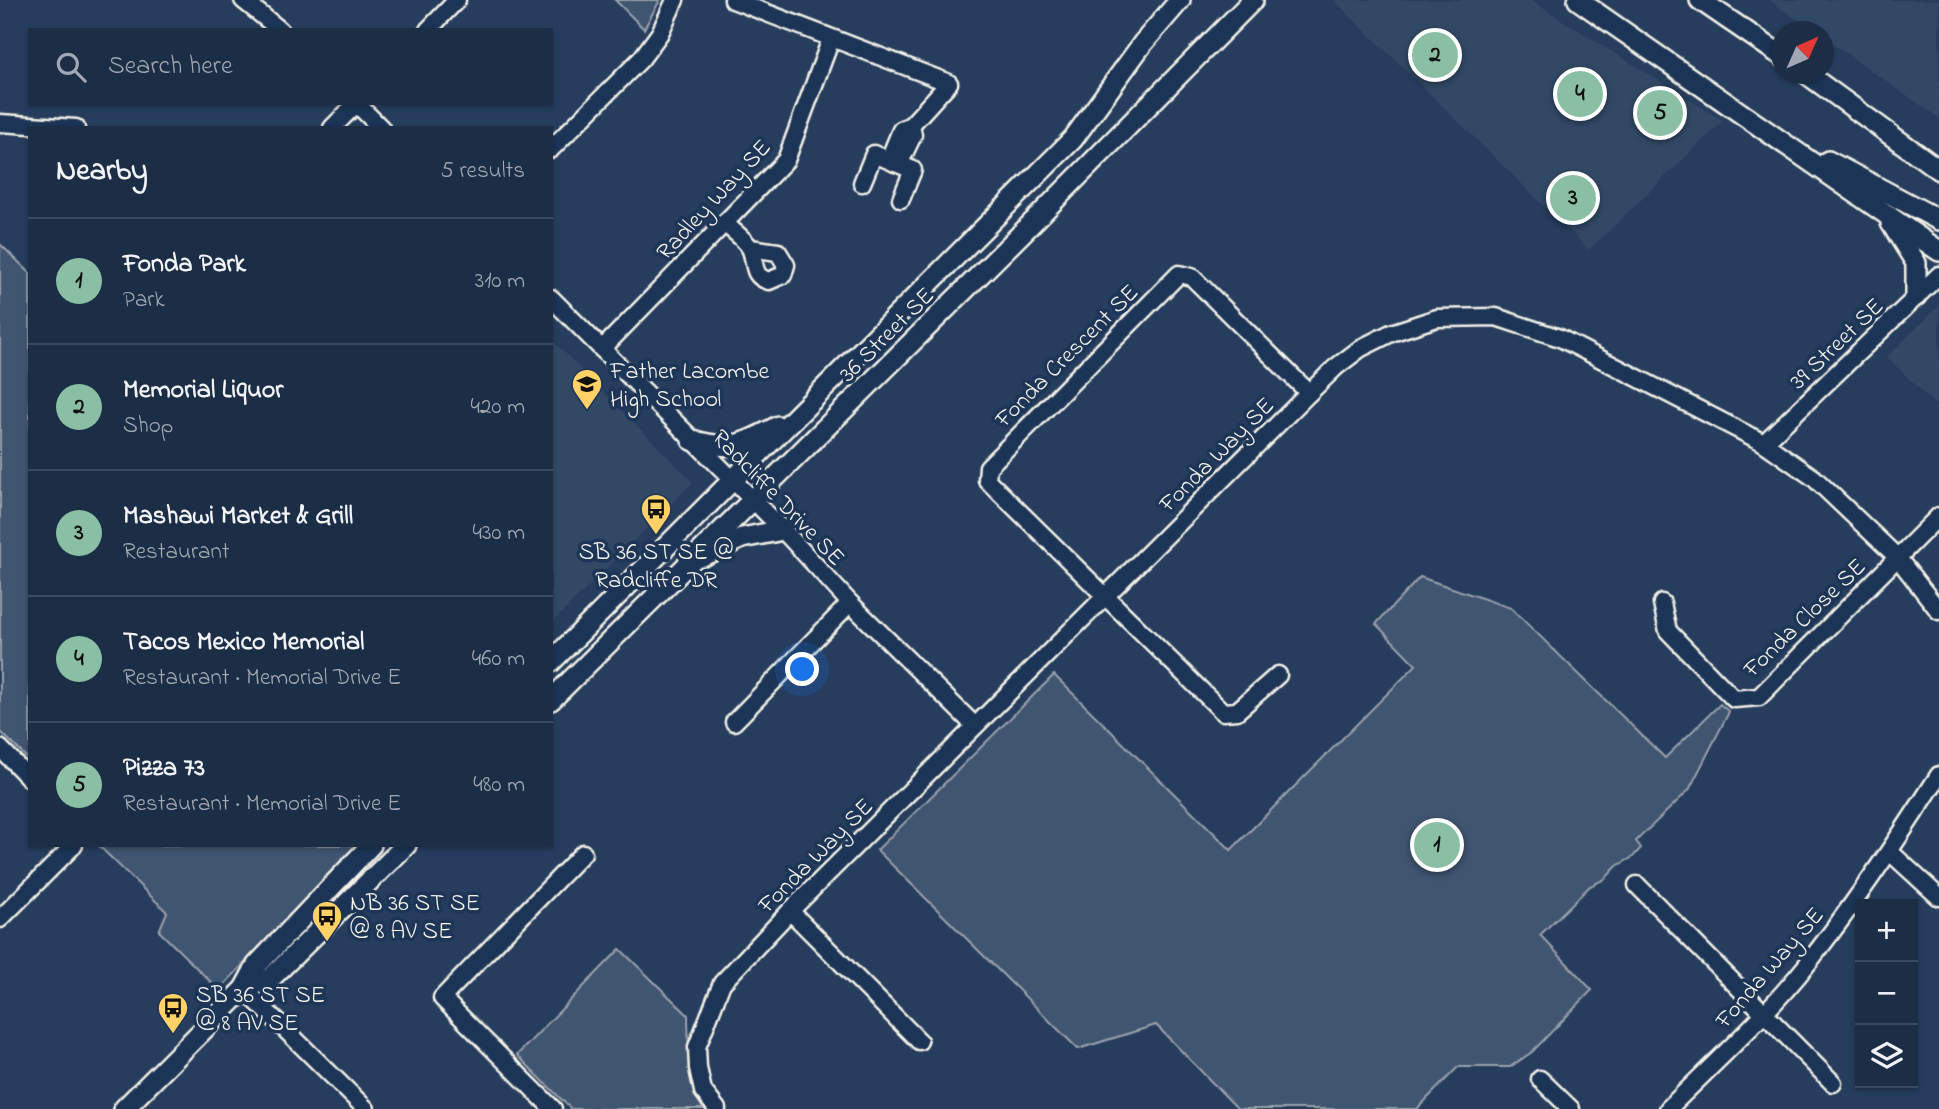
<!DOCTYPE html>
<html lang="en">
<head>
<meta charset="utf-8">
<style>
  body { margin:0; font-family:"Indie Flower",sans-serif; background:#25364d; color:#f1f3f6 }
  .controls { position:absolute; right:21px; bottom:21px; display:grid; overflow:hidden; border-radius:0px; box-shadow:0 2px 5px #0004 }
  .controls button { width:63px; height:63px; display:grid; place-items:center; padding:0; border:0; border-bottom:2px solid #3a4a5f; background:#1c2e46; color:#f1f3f6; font:35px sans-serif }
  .compass { position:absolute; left:1771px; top:21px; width:63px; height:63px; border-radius:50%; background:#1c2e46; box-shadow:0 2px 5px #0004; rotate:45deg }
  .you { position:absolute; left:803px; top:670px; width:24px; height:24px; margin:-18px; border:5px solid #fff; border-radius:50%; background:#1a73e8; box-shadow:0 0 0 10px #1a73e833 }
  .badge { display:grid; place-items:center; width:46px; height:46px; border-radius:50%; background:#8abfa5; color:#111; font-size:23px; font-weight:700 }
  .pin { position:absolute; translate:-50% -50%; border:4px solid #fff; box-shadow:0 2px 7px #0006 }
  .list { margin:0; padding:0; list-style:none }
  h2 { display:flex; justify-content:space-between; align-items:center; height:91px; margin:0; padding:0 28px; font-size:30px }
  h2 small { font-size:23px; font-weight:400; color:#a0a8b3 }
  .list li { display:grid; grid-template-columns:46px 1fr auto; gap:21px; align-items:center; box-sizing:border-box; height:126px; padding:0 28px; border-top:2px solid #3a4a5f }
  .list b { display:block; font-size:26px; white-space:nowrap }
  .list p { margin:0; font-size:23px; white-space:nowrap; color:#a0a8b3 }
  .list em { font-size:23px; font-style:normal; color:#a0a8b3 }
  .icon { flex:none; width:38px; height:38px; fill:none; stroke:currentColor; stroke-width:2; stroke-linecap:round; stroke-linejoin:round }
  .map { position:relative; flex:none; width:1939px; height:1109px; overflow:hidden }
  .search { position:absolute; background:#1c2e46; box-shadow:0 2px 5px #0004; left:28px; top:28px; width:525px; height:77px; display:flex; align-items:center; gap:18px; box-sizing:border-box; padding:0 24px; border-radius:0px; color:#a0a8b3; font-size:26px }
  .panel { position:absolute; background:#1c2e46; box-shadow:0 2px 5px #0004; left:28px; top:126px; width:525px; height:721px; border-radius:0px }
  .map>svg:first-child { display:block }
  .built { fill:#334966 }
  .green { fill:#40546f; stroke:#9aa2ac; stroke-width:2 }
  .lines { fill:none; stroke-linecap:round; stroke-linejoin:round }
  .minor-casing { stroke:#f4f1e8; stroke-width:21 }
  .major-casing { stroke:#f4f1e8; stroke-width:24 }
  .minor { stroke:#1d3557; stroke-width:16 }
  .major { stroke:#1d3557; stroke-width:19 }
  .labels { text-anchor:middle; stroke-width:7; stroke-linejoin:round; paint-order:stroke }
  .street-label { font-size:24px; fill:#f4f1e8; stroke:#1d3557 }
  .poi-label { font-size:24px; fill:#f4f1e8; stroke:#1d3557; text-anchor:start }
</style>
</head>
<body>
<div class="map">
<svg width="1939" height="1109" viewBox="0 0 1939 1109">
  <rect width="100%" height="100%" fill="#263d5d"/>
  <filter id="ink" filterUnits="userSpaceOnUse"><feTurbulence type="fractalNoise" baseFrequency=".0143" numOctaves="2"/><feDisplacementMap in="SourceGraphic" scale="14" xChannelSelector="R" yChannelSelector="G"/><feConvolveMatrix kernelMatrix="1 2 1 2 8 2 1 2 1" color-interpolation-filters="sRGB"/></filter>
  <g filter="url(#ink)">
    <g class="built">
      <polygon points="1334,0 1530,0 1723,121 1589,250"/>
      <polygon points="1769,0 1939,0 1939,118 1824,38 1824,32 1814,31"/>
      <polygon points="1939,306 1939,402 1936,405 1887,357"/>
      <polygon points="551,339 693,482 551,624"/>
    </g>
    <g class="green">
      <polygon points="615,0 660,0 644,29"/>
      <polygon points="0,244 30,273 30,761 0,731"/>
      <polygon points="1420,577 1511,608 1665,758 1720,704 1729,712 1689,790 1636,841 1641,848 1633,857 1617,866 1605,879 1590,886 1540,935 1592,990 1532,1052 1510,1067 1458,1067 1417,1109 1238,1109 1156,1025 1078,1049 877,850 1054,675 1231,850 1416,665 1376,624"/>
      <polygon points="98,845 357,845 219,990 159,931 167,912"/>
      <polygon points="620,949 688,1015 689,1072 694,1093 703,1109 571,1109 517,1055"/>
    </g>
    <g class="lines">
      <g class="minor-casing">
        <g id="minor">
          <polyline points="243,0 280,30"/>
          <polyline points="733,0 949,83 911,125 901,130 892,152 897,159"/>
          <polyline points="428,30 457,0"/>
          <polyline points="356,103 381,128"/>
          <polyline points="0,123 76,128"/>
          <polyline points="332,128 357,103"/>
          <polyline points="551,149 641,59 660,33 675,0"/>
          <polyline points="895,163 897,159 903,156 913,135 911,125"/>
          <polyline points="862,183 874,154 913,170 901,199"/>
          <path d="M724,223C732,230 745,239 750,248C757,262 750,276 769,281L783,275L786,265L778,252L750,248"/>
          <polyline points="551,298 783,530 850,603 975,726"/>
          <polyline points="602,349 786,160 831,39"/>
          <polyline points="1764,443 1939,275"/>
          <polyline points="1662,603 1668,631 1734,699 1759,697 1939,516"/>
          <polyline points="1278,675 1237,711 1223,712 987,480 988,467 1179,274 1192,277 1309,393"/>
          <polyline points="734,722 850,603"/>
          <polyline points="0,748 30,779"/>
          <polyline points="1890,852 1939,897"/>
          <polyline points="1637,885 1833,1083"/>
          <polyline points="790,911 919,1041"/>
          <polyline points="0,919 74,845"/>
          <polyline points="244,989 366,1109"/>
          <polyline points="1540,1079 1571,1109"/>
          <polyline points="553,1109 442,998 583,853"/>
          <polyline points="717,1109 703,1091 698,1068 697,1047 722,983 790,911 1309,393 1336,367 1361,348 1391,333 1437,318 1496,317 1560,338 1764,443 1814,478 1897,557 1939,611"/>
          <path d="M1668,1109C1714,1063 1764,1018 1805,967C1853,906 1897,841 1939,775"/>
        </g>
      </g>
      <g class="major-casing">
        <g id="major">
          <polyline points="1578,0 1939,251"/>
          <polyline points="1700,0 1782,56"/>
          <polyline points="1807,74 1939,170"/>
          <polyline points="1828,161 1939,220"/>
          <polyline points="1891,223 1916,263 1916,296"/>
          <path d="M692,440C730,452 745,444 778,426"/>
          <polyline points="702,556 742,538 783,530"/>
          <polyline points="551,662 1073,139 1143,43 1180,0"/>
          <polyline points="551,700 1023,232 1253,0"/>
          <polyline points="244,989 271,978 406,845"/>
          <polyline points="124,1109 244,989 257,965 371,845"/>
        </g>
      </g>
      <use href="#minor" class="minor"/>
      <use href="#major" class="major"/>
    </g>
  </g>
  <defs>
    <g id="school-pin" transform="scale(1.575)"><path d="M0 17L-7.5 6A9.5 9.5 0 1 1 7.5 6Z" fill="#ffd166" stroke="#1d3557"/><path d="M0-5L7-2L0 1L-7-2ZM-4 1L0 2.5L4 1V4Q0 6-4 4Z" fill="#111"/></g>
    <g id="bus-pin" transform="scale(1.575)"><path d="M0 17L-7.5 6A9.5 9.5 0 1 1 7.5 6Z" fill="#ffd166" stroke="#1d3557"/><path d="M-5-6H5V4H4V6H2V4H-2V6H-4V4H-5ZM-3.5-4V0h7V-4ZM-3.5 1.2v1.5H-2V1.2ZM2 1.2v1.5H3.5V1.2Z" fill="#111"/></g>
  </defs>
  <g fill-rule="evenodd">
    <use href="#school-pin" x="587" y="384"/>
    <use href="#bus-pin" x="656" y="509"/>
    <use href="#bus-pin" x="327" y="916"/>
    <use href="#bus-pin" x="173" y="1008"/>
  </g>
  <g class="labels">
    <g class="street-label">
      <text transform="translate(713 199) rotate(-47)" y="8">Radley Way SE</text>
      <text transform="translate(886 334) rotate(-45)" y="8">36 Street SE</text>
      <text transform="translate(1836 343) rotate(-44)" y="8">39 Street SE</text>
      <text transform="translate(1066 355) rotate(-45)" y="8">Fonda Crescent SE</text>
      <text transform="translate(1216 454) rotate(-45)" y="8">Fonda Way SE</text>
      <text transform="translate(779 497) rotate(46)" y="8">Radcliffe Drive SE</text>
      <text transform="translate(1804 617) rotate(-44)" y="8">Fonda Close SE</text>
      <text transform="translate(815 855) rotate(-45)" y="8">Fonda Way SE</text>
      <text transform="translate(1769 967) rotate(-49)" y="8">Fonda Way SE</text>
    </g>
    <g class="poi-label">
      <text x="610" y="378">Father Lacombe<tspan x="610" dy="28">High School</tspan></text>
      <text x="656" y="559" text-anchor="middle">SB 36 ST SE @<tspan x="656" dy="28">Radcliffe DR</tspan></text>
      <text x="350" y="910">NB 36 ST SE<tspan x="350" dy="28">@ 8 AV SE</tspan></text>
      <text x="196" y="1002">SB 36 ST SE<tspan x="196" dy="28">@ 8 AV SE</tspan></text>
    </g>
  </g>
</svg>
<div class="controls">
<button>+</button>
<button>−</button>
<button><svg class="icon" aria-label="layers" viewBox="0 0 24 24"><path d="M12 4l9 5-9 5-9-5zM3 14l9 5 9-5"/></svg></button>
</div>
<svg class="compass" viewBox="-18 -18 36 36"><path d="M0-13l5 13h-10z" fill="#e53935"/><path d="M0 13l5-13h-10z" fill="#a0a8b3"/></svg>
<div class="you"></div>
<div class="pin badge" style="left:1437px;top:845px">1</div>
<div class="pin badge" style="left:1435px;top:55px">2</div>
<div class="pin badge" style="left:1573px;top:198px">3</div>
<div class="pin badge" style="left:1580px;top:94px">4</div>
<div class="pin badge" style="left:1660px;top:113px">5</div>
<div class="search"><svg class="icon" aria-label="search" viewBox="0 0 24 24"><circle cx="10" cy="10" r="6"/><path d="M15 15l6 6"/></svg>Search here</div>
<section class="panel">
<h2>Nearby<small>5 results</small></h2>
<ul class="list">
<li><span class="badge">1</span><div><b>Fonda Park</b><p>Park</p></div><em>310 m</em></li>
<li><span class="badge">2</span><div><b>Memorial Liquor</b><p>Shop</p></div><em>420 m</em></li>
<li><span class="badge">3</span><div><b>Mashawi Market &amp; Grill</b><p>Restaurant</p></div><em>430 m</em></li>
<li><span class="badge">4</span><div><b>Tacos Mexico Memorial</b><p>Restaurant · Memorial Drive E</p></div><em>460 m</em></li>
<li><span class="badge">5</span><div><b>Pizza 73</b><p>Restaurant · Memorial Drive E</p></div><em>480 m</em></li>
</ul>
</section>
</div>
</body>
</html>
